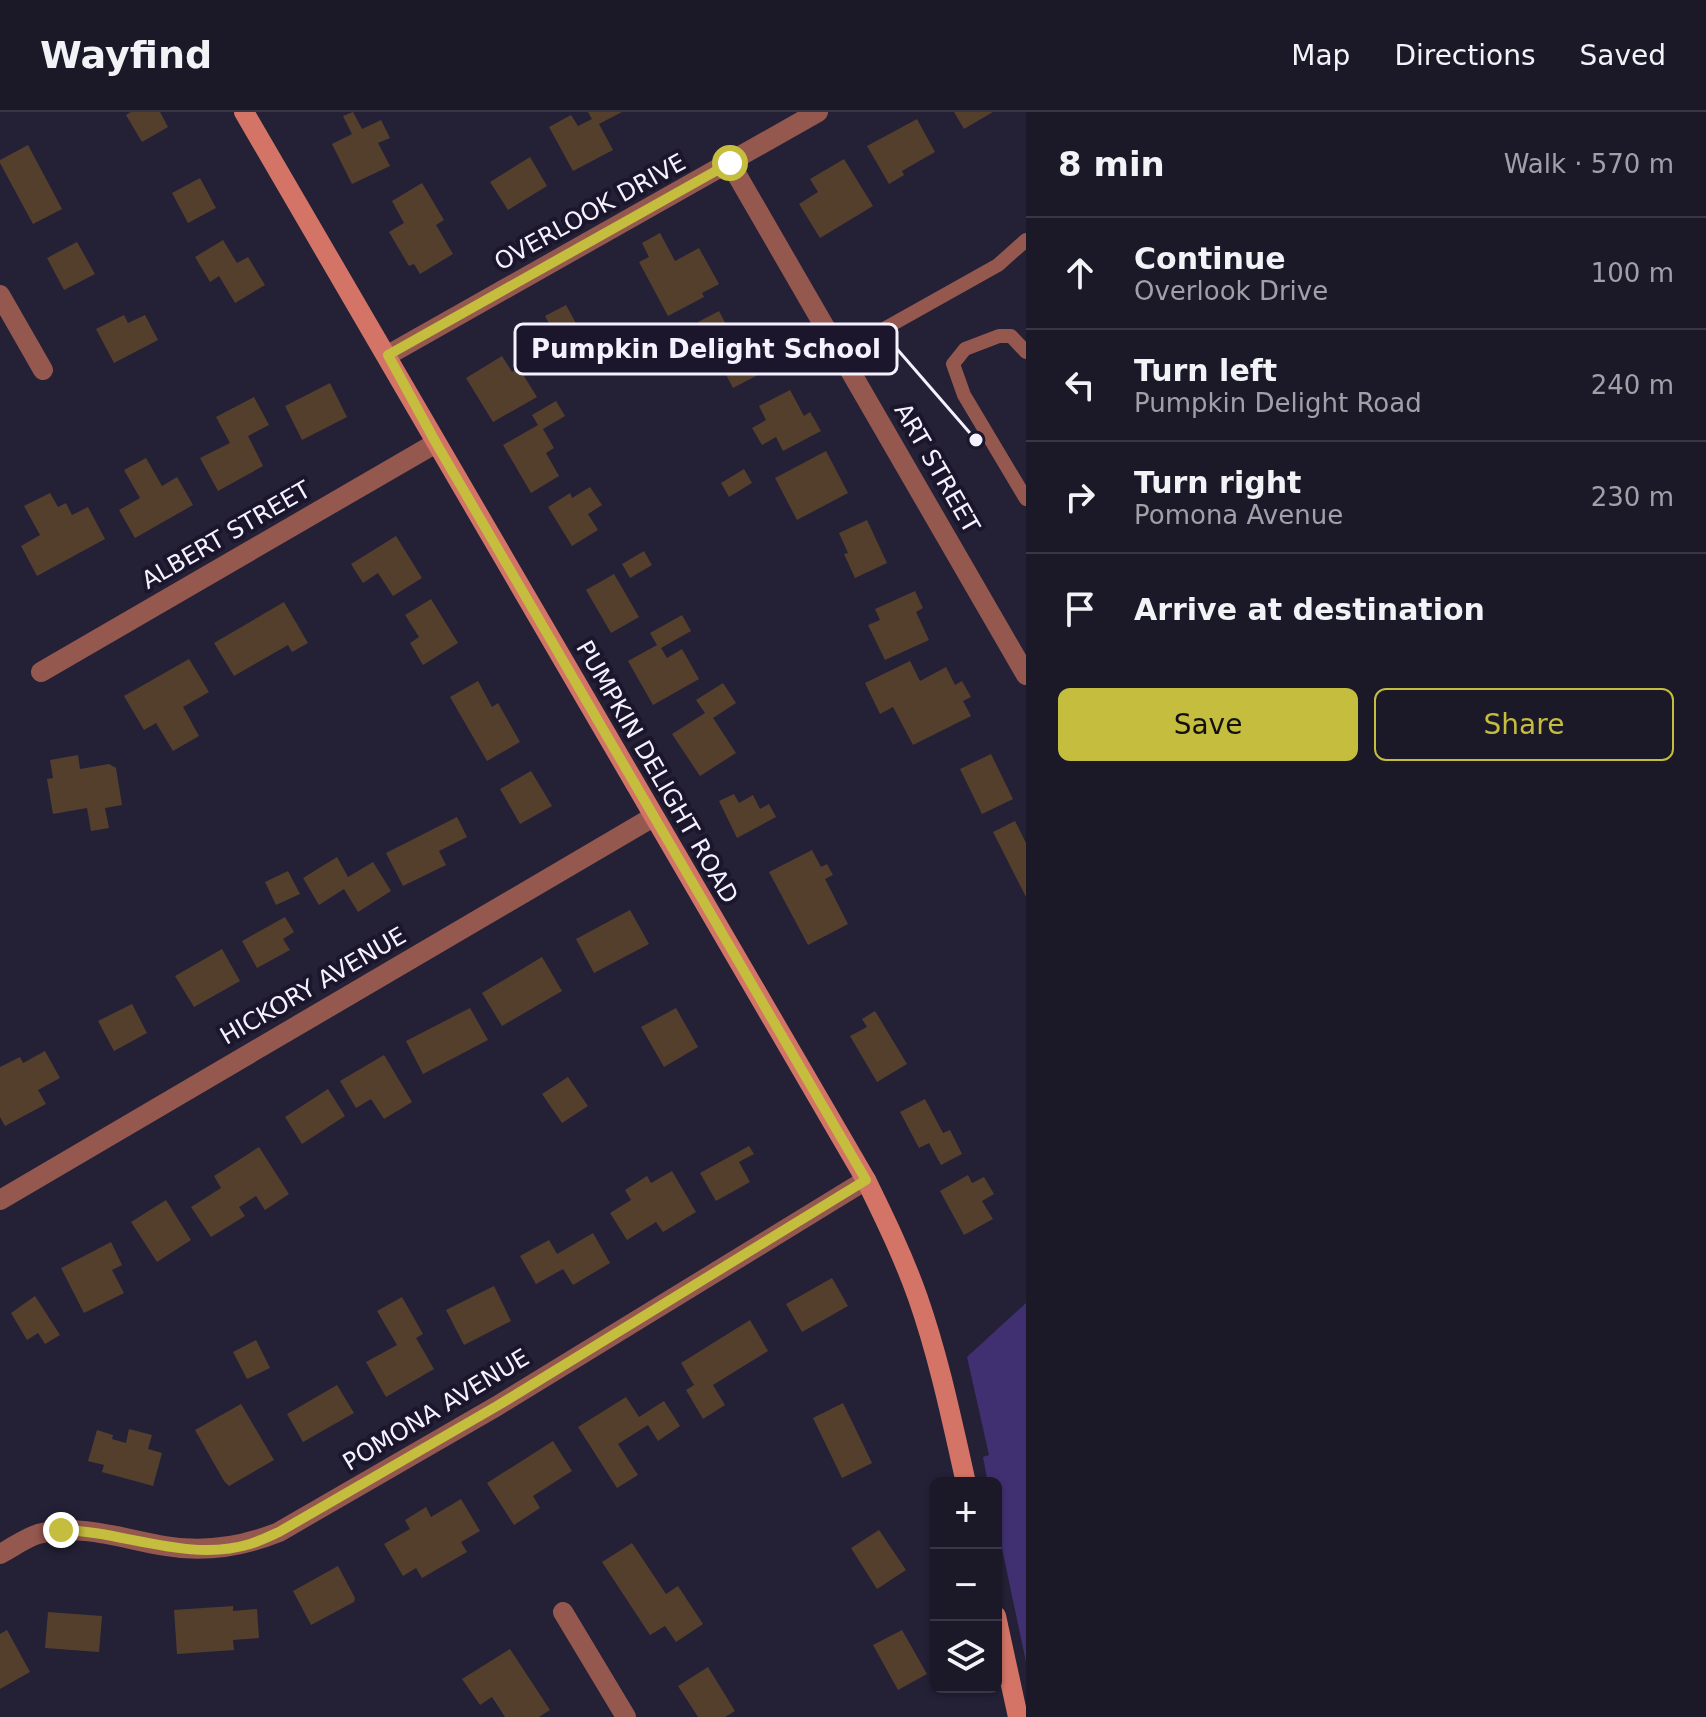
<!DOCTYPE html>
<html lang="en">
<head>
<meta charset="utf-8">
<style>
  body { margin:0; font-family:"DejaVu Sans",sans-serif; background:#282534; color:#f1f3f6 }
  .controls { position:absolute; right:24px; bottom:24px; display:grid; overflow:hidden; border-radius:12px; box-shadow:0 2px 6px #0004 }
  .controls button { width:72px; height:72px; display:grid; place-items:center; padding:0; border:0; border-bottom:2px solid #393745; background:#1b1828; color:#f1f3f6; font:40px sans-serif }
  .stop { position:absolute; width:24px; height:24px; margin:-18px; border:6px solid #c4bd3e; border-radius:50%; background:#fff }
  .stop.end { background:#c4bd3e; border-color:#fff; box-shadow:0 2px 8px #0008 }
  .list { margin:0; padding:0; list-style:none }
  h2 { display:flex; justify-content:space-between; align-items:center; height:104px; margin:0; padding:0 32px; font-size:34px }
  h2 small { font-size:26px; font-weight:400; color:#a0a0a8 }
  .list li { display:grid; grid-template-columns:52px 1fr auto; gap:24px; align-items:center; box-sizing:border-box; height:112px; padding:0 32px; border-top:2px solid #393745 }
  .list b { display:block; font-size:30px; white-space:nowrap }
  .list p { margin:0; font-size:26px; white-space:nowrap; color:#a0a0a8 }
  .list em { font-size:26px; font-style:normal; color:#a0a0a8 }
  .actions { display:flex; gap:16px; padding:24px 32px }
  .actions a { flex:1; padding:18px 0; border:2px solid #c4bd3e; border-radius:12px; text-align:center; font-size:28px; color:#c4bd3e }
  .actions .main { background:#c4bd3e; color:#111 }
  .icon { flex:none; width:44px; height:44px; fill:none; stroke:currentColor; stroke-width:2; stroke-linecap:round; stroke-linejoin:round }
  .map { position:relative; flex:none; width:1026px; height:1605px; overflow:hidden }
  header { display:flex; align-items:center; gap:48px; box-sizing:border-box; height:112px; padding:0 40px; background:#1b1828; border-bottom:2px solid #393745 }
  header strong { font-size:38px }
  nav { display:flex; gap:44px; margin-inline-start:auto; font-size:28px }
  main { display:flex }
  aside { flex:1; background:#1b1828 }
  .map>svg:first-child { display:block }
  .green { fill:#413071 }
  .building { fill:#543f2d }
  .lines { fill:none; stroke-linecap:round; stroke-linejoin:round }
  .lane { stroke:#94584f; stroke-width:14 }
  .street { stroke:#94584f; stroke-width:20 }
  .secondary { stroke:#d47466; stroke-width:20 }
  .route { stroke:#c4bd3e; stroke-width:10 }
  .labels { text-anchor:middle; stroke-width:8; stroke-linejoin:round; paint-order:stroke }
  .street-label { font-size:24px; fill:#f4f2ff; stroke:#1b162c }
  .leader { fill:none; stroke:#f4f2ff; stroke-width:3 }
  .callout-dot { fill:#f4f2ff; stroke:#1b162c; stroke-width:3 }
  .callout { fill:#1b162c; stroke:#f4f2ff; stroke-width:3 }
  .callout-label { font-size:26px; text-anchor:middle; font-weight:bold; fill:#f4f2ff }
</style>
</head>
<body>
<header>
<strong>Wayfind</strong>
<nav><a>Map</a><a>Directions</a><a>Saved</a></nav>
</header>
<main>
<div class="map">
<svg width="1026" height="1605" viewBox="0 0 1026 1605">
  <rect width="100%" height="100%" fill="#242036"/>
  <polygon class="green" points="1026,1191 1026,1550 996,1408 996,1371 988,1371 983,1345 989,1343 967,1245"/>
  <g class="building">
    <polygon points="131,0 160,0 168,15 142,30 126,3"/>
    <polygon points="353,0 362,17 381,8 390,26 378,31 390,54 352,72 332,32 352,22 343,4"/>
    <polygon points="588,0 622,0 599,12 613,38 573,59 549,15 571,3 578,14 592,7"/>
    <polygon points="954,0 993,0 964,17"/>
    <polygon points="917,7 935,40 902,59 904,63 889,72 867,34"/>
    <polygon points="28,33 62,97 33,112 0,51 0,48"/>
    <polygon points="530,45 547,74 508,98 490,70"/>
    <polygon points="844,47 873,94 820,126 799,92 818,80 810,67"/>
    <polygon points="200,66 216,96 188,111 172,81"/>
    <polygon points="422,71 444,108 436,113 453,142 420,162 414,152 409,154 389,120 404,111 392,89"/>
    <polygon points="660,121 675,149 699,136 719,172 702,181 704,185 668,204 639,150 649,145 642,131"/>
    <polygon points="223,128 237,151 248,145 265,173 235,191 219,164 210,170 195,145"/>
    <polygon points="77,130 95,162 64,178 47,146"/>
    <polygon points="566,193 579,217 558,228 545,204"/>
    <polygon points="719,199 732,224 751,214 773,255 733,276 698,210"/>
    <polygon points="124,203 128,211 145,203 158,228 114,251 96,217"/>
    <polygon points="502,244 512,260 519,256 537,285 493,310 466,266"/>
    <polygon points="330,271 347,305 302,328 285,294"/>
    <polygon points="790,278 804,304 810,300 821,319 783,339 776,325 762,333 752,316 766,308 759,294"/>
    <polygon points="254,285 269,313 248,324 263,354 218,379 200,346 230,331 216,305"/>
    <polygon points="556,289 565,304 543,317 554,336 546,341 559,364 531,381 503,333 538,313 532,303"/>
    <polygon points="826,339 848,381 797,408 775,366"/>
    <polygon points="146,346 162,374 177,365 193,393 135,426 119,398 140,386 124,358"/>
    <polygon points="744,357 752,371 729,385 721,371"/>
    <polygon points="590,375 602,393 588,402 598,418 572,434 548,395 570,381 572,386"/>
    <polygon points="50,381 58,395 66,391 72,403 88,395 105,427 37,464 21,434 40,423 24,394"/>
    <polygon points="867,408 887,451 855,466 844,442 848,441 839,421"/>
    <polygon points="396,424 422,466 393,484 378,461 363,471 351,452"/>
    <polygon points="644,439 652,453 630,466 622,452"/>
    <polygon points="614,462 639,505 611,521 586,478"/>
    <polygon points="915,479 923,496 916,500 929,528 885,548 868,513 880,508 875,497"/>
    <polygon points="431,487 458,531 423,553 410,531 419,525 405,503"/>
    <polygon points="284,490 308,531 292,540 288,533 234,564 214,531"/>
    <polygon points="682,503 691,519 661,536 667,546 682,537 699,567 653,593 628,549 657,533 650,521"/>
    <polygon points="189,547 209,580 183,595 199,624 173,639 156,611 144,618 124,584"/>
    <polygon points="910,549 920,569 946,555 955,573 962,569 971,585 963,589 971,604 913,633 893,595 880,602 865,571"/>
    <polygon points="478,569 492,595 498,591 520,630 487,649 450,585"/>
    <polygon points="723,571 736,591 713,606 736,641 700,664 672,622 705,601 696,588"/>
    <polygon points="991,642 1013,687 982,702 960,657"/>
    <polygon points="78,643 80,657 109,652 116,656 122,693 105,696 109,716 91,719 87,696 53,702 47,667 53,666 50,648"/>
    <polygon points="531,659 552,694 520,712 500,677"/>
    <polygon points="734,682 739,691 753,683 760,697 769,692 776,705 737,726 719,689"/>
    <polygon points="457,705 467,725 439,739 446,753 403,774 386,741"/>
    <polygon points="1015,709 1026,731 1026,785 993,720"/>
    <polygon points="812,738 821,755 827,752 833,763 825,767 848,812 808,833 769,760"/>
    <polygon points="337,745 348,765 373,750 391,779 358,800 344,777 319,793 303,766"/>
    <polygon points="288,759 300,782 276,793 265,770"/>
    <polygon points="630,798 649,832 594,861 576,827"/>
    <polygon points="285,805 294,820 283,827 290,838 257,856 242,829"/>
    <polygon points="222,837 240,869 194,895 175,864"/>
    <polygon points="542,845 562,879 502,914 482,881"/>
    <polygon points="132,892 147,921 114,939 98,909"/>
    <polygon points="470,896 488,928 423,962 406,929"/>
    <polygon points="676,896 698,935 664,955 641,915"/>
    <polygon points="875,899 907,952 877,970 850,924 867,915 862,907"/>
    <polygon points="45,939 60,966 38,978 46,992 5,1014 0,1005 0,955 20,945 23,951"/>
    <polygon points="384,943 412,990 384,1007 371,987 356,996 340,969"/>
    <polygon points="568,965 588,994 562,1011 542,982"/>
    <polygon points="328,977 345,1004 302,1032 285,1005"/>
    <polygon points="925,987 943,1021 950,1018 962,1042 941,1053 929,1031 919,1036 900,1000"/>
    <polygon points="749,1034 754,1042 739,1050 750,1070 716,1089 700,1061"/>
    <polygon points="259,1035 289,1082 265,1098 256,1084 239,1095 245,1104 211,1125 191,1095 221,1076 214,1064"/>
    <polygon points="672,1059 696,1100 663,1120 656,1110 627,1128 610,1101 631,1088 625,1078 647,1064 651,1071"/>
    <polygon points="968,1063 972,1071 984,1065 994,1082 982,1089 993,1107 964,1123 940,1079"/>
    <polygon points="166,1088 191,1128 157,1150 131,1110"/>
    <polygon points="593,1121 610,1151 573,1173 563,1157 536,1172 520,1144 549,1128 557,1142"/>
    <polygon points="111,1130 122,1153 112,1158 124,1181 84,1201 61,1156"/>
    <polygon points="832,1166 848,1194 802,1220 786,1192"/>
    <polygon points="494,1174 511,1209 464,1233 446,1198"/>
    <polygon points="35,1184 60,1223 45,1232 38,1221 27,1228 11,1201"/>
    <polygon points="402,1185 423,1222 416,1226 434,1257 386,1285 366,1250 397,1233 377,1199"/>
    <polygon points="750,1208 768,1239 713,1273 725,1293 703,1307 686,1278 694,1273 681,1251"/>
    <polygon points="256,1228 270,1256 247,1267 233,1240"/>
    <polygon points="337,1273 354,1301 303,1330 287,1302"/>
    <polygon points="626,1285 639,1305 664,1289 680,1314 658,1329 648,1313 618,1332 638,1363 617,1376 578,1315"/>
    <polygon points="843,1291 872,1351 842,1366 813,1306"/>
    <polygon points="241,1292 274,1348 229,1374 224,1369 195,1318"/>
    <polygon points="129,1317 152,1323 148,1337 162,1341 153,1374 102,1360 104,1353 88,1349 97,1318 113,1323 112,1327 126,1331"/>
    <polygon points="553,1329 572,1359 533,1384 540,1396 514,1413 487,1371"/>
    <polygon points="461,1387 480,1419 461,1430 467,1440 422,1466 416,1456 403,1464 384,1432 410,1417 405,1408 426,1395 431,1405"/>
    <polygon points="879,1418 906,1458 877,1477 851,1436"/>
    <polygon points="632,1431 666,1482 678,1474 703,1512 676,1530 665,1514 650,1523 602,1450"/>
    <polygon points="338,1454 355,1486 354,1490 311,1513 293,1479"/>
    <polygon points="233,1494 233,1499 257,1497 259,1526 233,1528 234,1538 177,1542 174,1498"/>
    <polygon points="48,1500 102,1504 99,1540 45,1536"/>
    <polygon points="7,1518 30,1560 0,1577 0,1522"/>
    <polygon points="902,1518 927,1562 898,1578 873,1533"/>
    <polygon points="510,1537 550,1598 539,1605 505,1605 492,1585 480,1593 462,1567"/>
    <polygon points="708,1555 735,1599 725,1605 698,1605 678,1574"/>
  </g>
  <g class="lines">
    <g class="lane">
      <polyline points="1026,240 1011,224 999,224 965,237 953,252 964,283 1026,387"/>
      <polyline points="841,241 998,153 1026,128"/>
    </g>
    <g class="street">
      <polyline points="730,51 1026,563"/>
      <polyline points="0,183 43,258"/>
      <polyline points="388,243 818,0"/>
      <polyline points="41,560 436,331"/>
      <polyline points="0,1088 653,705"/>
      <path d="M0,1442C12,1436 25,1426 38,1422C81,1411 123,1427 165,1434C205,1441 242,1435 279,1420L497,1294L866,1068"/>
      <polyline points="563,1500 626,1605"/>
    </g>
    <g class="secondary">
      <path d="M244,0L866,1068C885,1107 904,1146 918,1186C939,1246 952,1309 966,1371"/>
      <polyline points="996,1504 1018,1605"/>
    </g>
  </g>
  <g class="lines">
    <path class="route" d="M61,1418C123,1419 188,1451 250,1432C260,1429 270,1424 279,1420L497,1294L866,1068L436,331L388,243L730,51"/>
  </g>
  <g class="labels">
    <g class="street-label">
      <text transform="translate(590 100) rotate(-29)" y="8">OVERLOOK DRIVE</text>
      <text transform="translate(937 356) rotate(60)" y="8">ART STREET</text>
      <text transform="translate(226 423) rotate(-30)" y="8">ALBERT STREET</text>
      <text transform="translate(657 660) rotate(60)" y="8">PUMPKIN DELIGHT ROAD</text>
      <text transform="translate(313 874) rotate(-30)" y="8">HICKORY AVENUE</text>
      <text transform="translate(436 1298) rotate(-31)" y="8">POMONA AVENUE</text>
    </g>
  </g>
  <path class="leader" d="M976 328L897 237"/>
  <circle class="callout-dot" cx="976" cy="328" r="8"/>
  <rect class="callout" x="515" y="212" width="382" height="50" rx="8"/>
  <g class="callout-label">
    <text x="706" y="246">Pumpkin Delight School</text>
  </g>
</svg>
<div class="controls">
<button>+</button>
<button>−</button>
<button><svg class="icon" aria-label="layers" viewBox="0 0 24 24"><path d="M12 4l9 5-9 5-9-5zM3 14l9 5 9-5"/></svg></button>
</div>
<div class="stop" style="left:730px;top:51px"></div>
<div class="stop end" style="left:61px;top:1418px"></div>
</div>
<aside>
<h2>8 min<small>Walk · 570 m</small></h2>
<ul class="list">
<li><svg class="icon" aria-label="ahead" viewBox="0 0 24 24"><path d="M12 20V5M6 11l6-6 6 6"/></svg><div><b>Continue</b><p>Overlook Drive</p></div><em>100 m</em></li>
<li><svg class="icon" aria-label="left" viewBox="0 0 24 24"><path d="M17 20v-9H6M10 6l-5 5 5 5"/></svg><div><b>Turn left</b><p>Pumpkin Delight Road</p></div><em>240 m</em></li>
<li><svg class="icon" aria-label="right" viewBox="0 0 24 24"><path d="M7 20v-9h11M14 6l5 5-5 5"/></svg><div><b>Turn right</b><p>Pomona Avenue</p></div><em>230 m</em></li>
<li><svg class="icon" aria-label="arrive" viewBox="0 0 24 24"><path d="M6 21V4h12l-3 4 3 4H6"/></svg><div><b>Arrive at destination</b></div></li>
</ul>
<div class="actions"><a class="main">Save</a><a>Share</a></div>
</aside>
</main>
</body>
</html>
